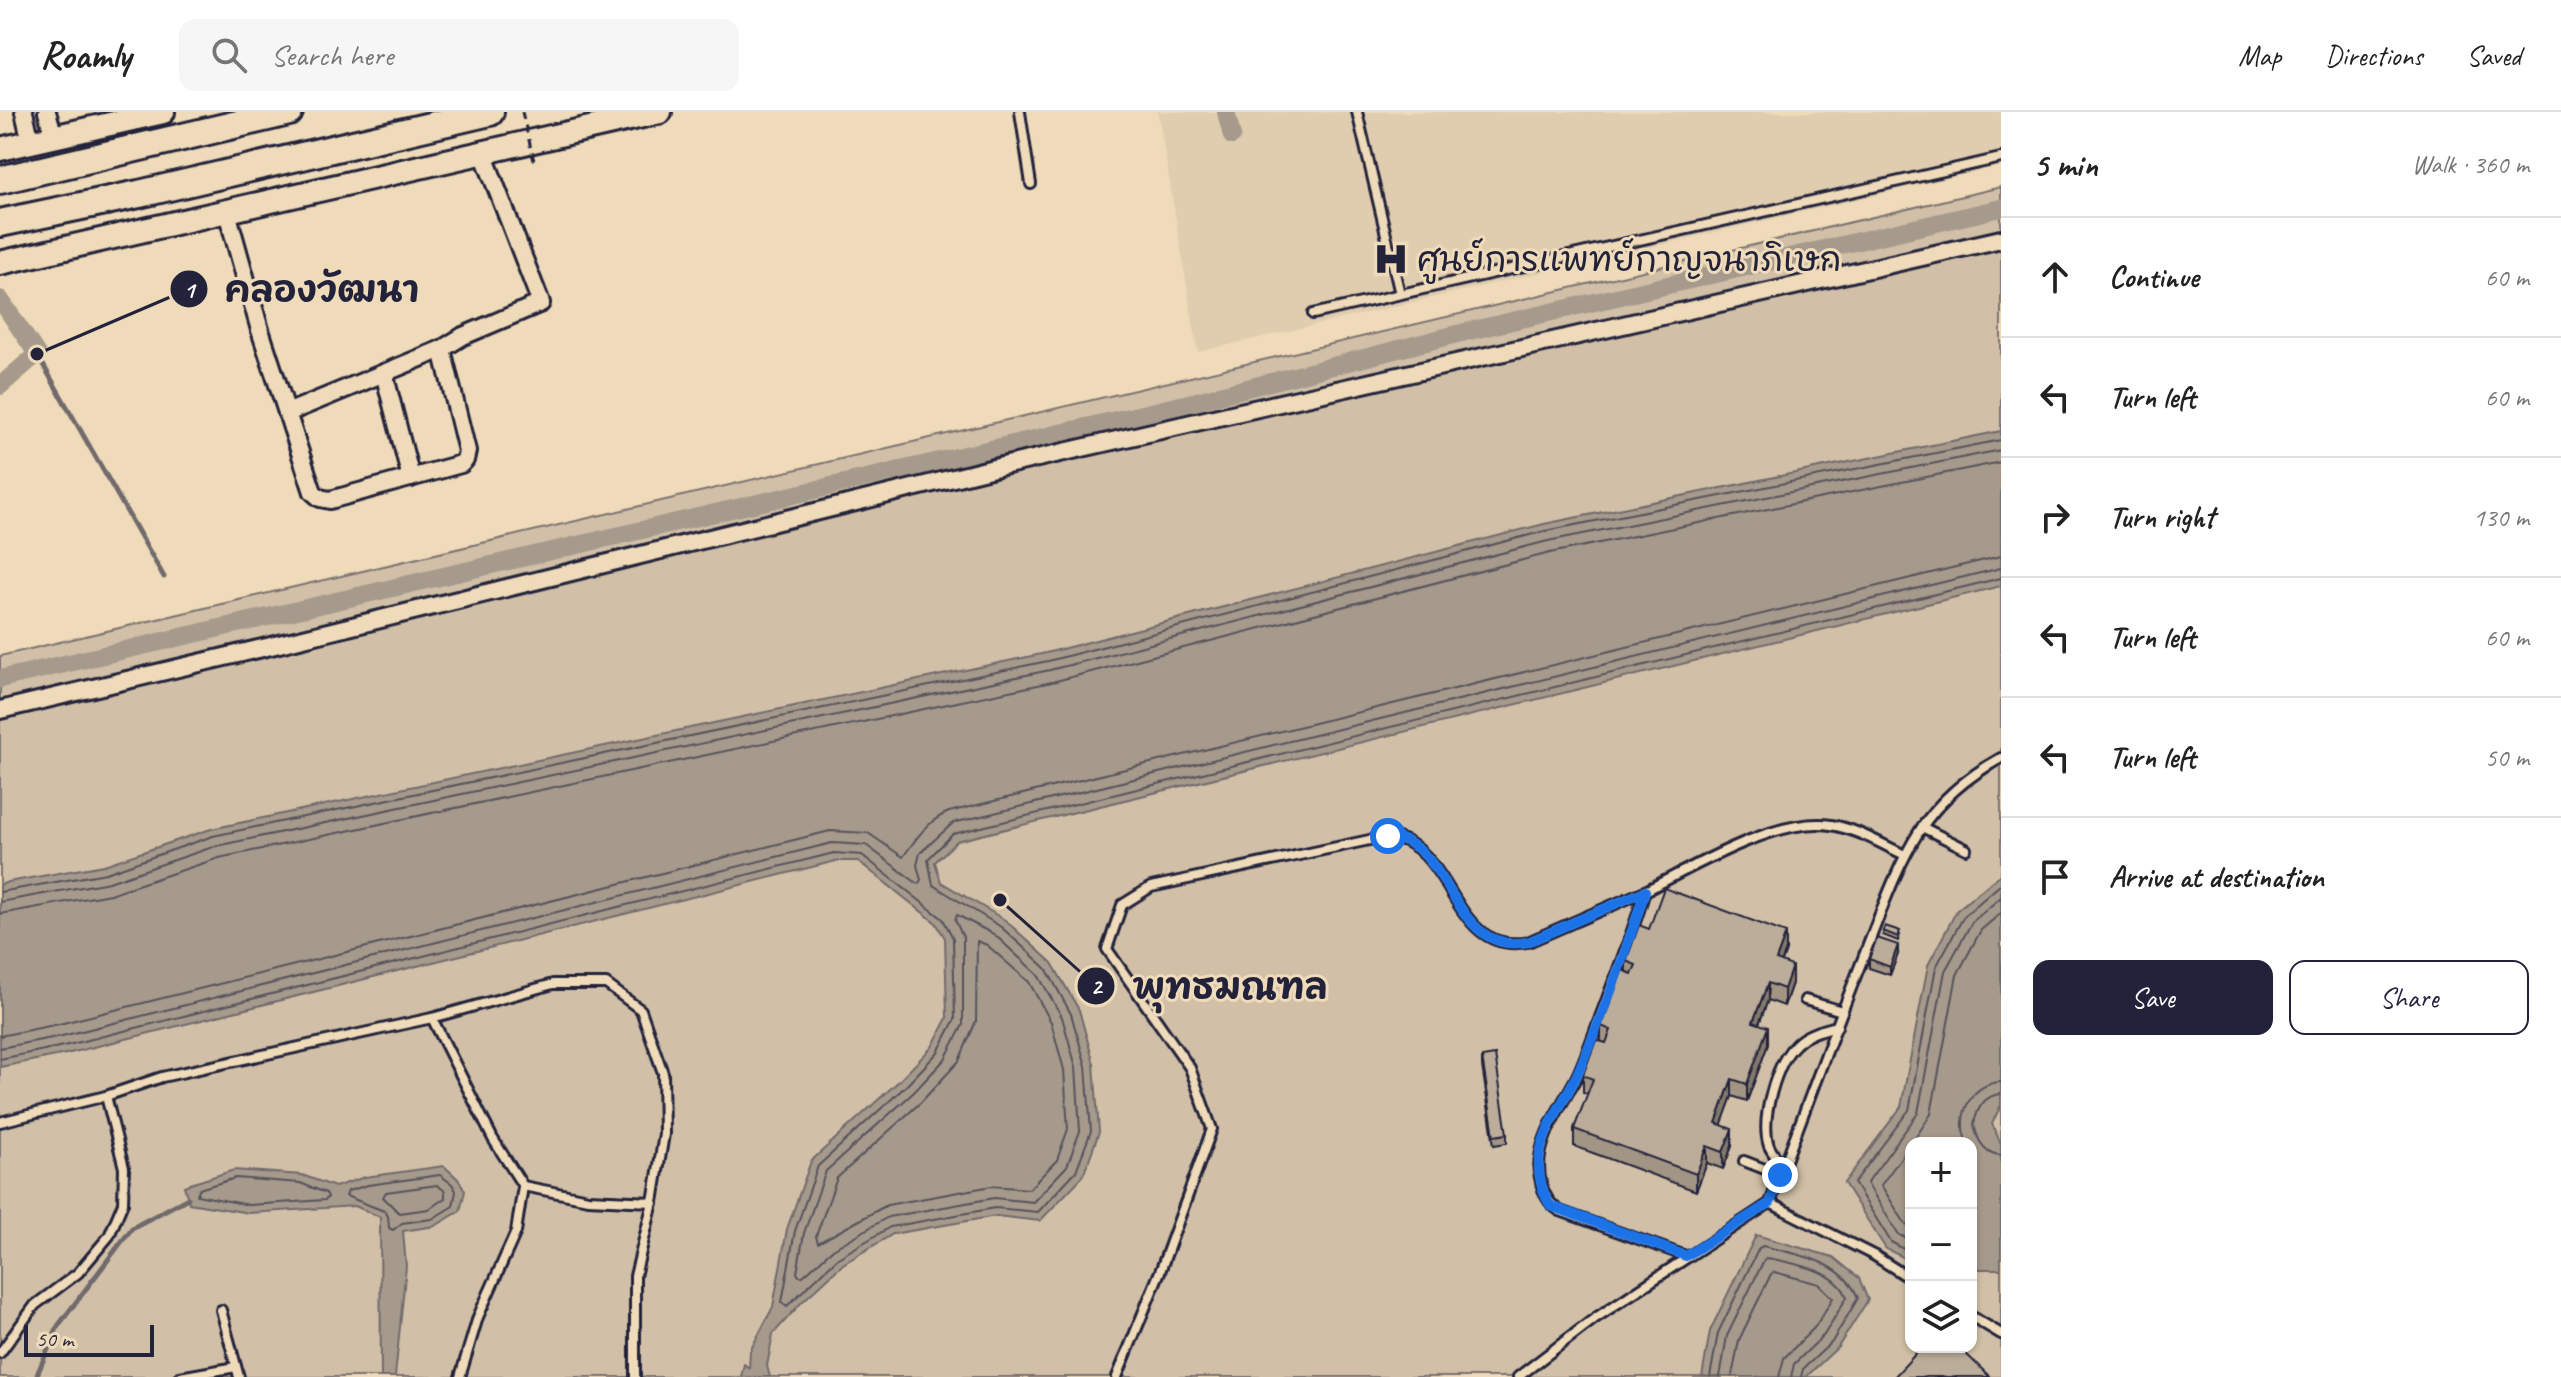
<!DOCTYPE html>
<html lang="en">
<head>
<meta charset="utf-8">
<style>
  body { margin:0; font-family:Caveat,"Playpen Sans Thai",sans-serif; background:#f6f6f6; color:#222 }
  .controls { position:absolute; right:24px; bottom:24px; display:grid; overflow:hidden; border-radius:16px; box-shadow:0 2px 6px #0004 }
  .controls button { width:72px; height:72px; display:grid; place-items:center; padding:0; border:0; border-bottom:2px solid #e0e0e0; background:#fff; color:#222; font:40px sans-serif }
  .scale { position:absolute; left:24px; bottom:20px; width:130px; box-sizing:border-box; padding-left:8px; border:4px solid #22223b; border-top:0; font-size:22px; line-height:28px; white-space:nowrap; color:#22223b; -webkit-text-stroke:6px #efdbb9; paint-order:stroke }
  .stop { position:absolute; width:24px; height:24px; margin:-18px; border:6px solid #1a73e8; border-radius:50%; background:#fff }
  .stop.end { background:#1a73e8; border-color:#fff; box-shadow:0 2px 8px #0008 }
  .list { margin:0; padding:0; list-style:none }
  h2 { display:flex; justify-content:space-between; align-items:center; height:104px; margin:0; padding:0 32px; font-size:34px }
  h2 small { font-size:26px; font-weight:400; color:#767676 }
  .list li { display:grid; grid-template-columns:52px 1fr auto; gap:24px; align-items:center; box-sizing:border-box; height:120px; padding:0 32px; border-top:2px solid #e0e0e0 }
  .list b { display:block; font-size:30px; white-space:nowrap }
  .list em { font-size:26px; font-style:normal; color:#767676 }
  .actions { display:flex; gap:16px; padding:24px 32px }
  .actions a { flex:1; padding:18px 0; border:2px solid #22223b; border-radius:16px; text-align:center; font-size:28px; color:#22223b }
  .actions .main { background:#22223b; color:#fff }
  .icon { flex:none; width:44px; height:44px; fill:none; stroke:currentColor; stroke-width:2; stroke-linecap:round; stroke-linejoin:round }
  .map { position:relative; flex:none; width:2001px; height:1265px; overflow:hidden }
  header { display:flex; align-items:center; gap:48px; box-sizing:border-box; height:112px; padding:0 40px; background:#fff; border-bottom:2px solid #e0e0e0 }
  header strong { font-size:38px }
  nav { display:flex; gap:44px; margin-inline-start:auto; font-size:28px }
  .search { width:560px; height:72px; background:#f6f6f6; display:flex; align-items:center; gap:20px; box-sizing:border-box; padding:0 28px; border-radius:16px; color:#767676; font-size:30px }
  main { display:flex }
  aside { flex:1; background:#fff }
  .map>svg:first-child { display:block }
  .built { fill:#e0cdb0 }
  .green { fill:#d1c0a7; stroke:#7a7171; stroke-width:2; fill-rule:evenodd }
  .water { fill:#a69a8c; stroke:#716a6c; stroke-width:2 }
  .lines { fill:none; stroke-linecap:round; stroke-linejoin:round }
  .shore { stroke:#57525b; stroke-width:2 }
  .stream { stroke:#716a6c; stroke-width:5 }
  .canal { stroke:#a69a8c; stroke-width:18 }
  .service-casing { stroke:#22223b; stroke-width:14 }
  .minor-casing { stroke:#22223b; stroke-width:22 }
  .secondary-casing { stroke:#22223b; stroke-width:28 }
  .trunk-casing { stroke:#22223b; stroke-width:32 }
  .service { stroke:#efdbb9; stroke-width:8 }
  .minor { stroke:#efdbb9; stroke-width:16 }
  .secondary { stroke:#efdbb9; stroke-width:22 }
  .trunk { stroke:#efdbb9; stroke-width:26 }
  .path-bridge { stroke:#22223b; stroke-width:3; stroke-dasharray:8 6; stroke-linecap:butt }
  .wall { fill:#a29584; stroke:#22223b; stroke-width:2 }
  .shaded-wall { fill:#84796c; stroke:#22223b; stroke-width:2 }
  .building { fill:#bcad9a; stroke:#22223b; stroke-width:2 }
  .route { stroke:#1a73e8; stroke-width:10 }
  .labels { text-anchor:middle; stroke-width:6; stroke-linejoin:round; paint-order:stroke }
  .poi-label { font-size:34px; fill:#22223b; stroke:#efdbb9; text-anchor:start }
  .leader { fill:none; stroke:#22223b; stroke-width:3 }
  .callout-dot { fill:#22223b; stroke:#efdbb9; stroke-width:3 }
  .mark-label { font-size:24px; text-anchor:middle; font-weight:bold; fill:#fff }
  .callout-label { font-size:36px; text-anchor:middle; font-weight:bold; fill:#22223b; stroke:#efdbb9; stroke-width:6; stroke-linejoin:round; paint-order:stroke }
</style>
</head>
<body>
<header>
<strong>Roamly</strong>
<div class="search"><svg class="icon" aria-label="search" viewBox="0 0 24 24"><circle cx="10" cy="10" r="6"/><path d="M15 15l6 6"/></svg>Search here</div>
<nav><a>Map</a><a>Directions</a><a>Saved</a></nav>
</header>
<main>
<div class="map">
<svg width="2001" height="1265" viewBox="0 0 2001 1265">
  <rect width="100%" height="100%" fill="#efdbb9"/>
  <filter id="ink" filterUnits="userSpaceOnUse"><feTurbulence type="fractalNoise" baseFrequency=".0125" numOctaves="2"/><feDisplacementMap in="SourceGraphic" scale="16" xChannelSelector="R" yChannelSelector="G"/><feConvolveMatrix kernelMatrix="1 2 1 2 8 2 1 2 1" color-interpolation-filters="sRGB"/></filter>
  <g filter="url(#ink)">
    <polygon class="built" points="1158,0 2001,0 2001,54 1198,240"/>
    <path class="green" d="M2001,75V1265H0V544ZM1911,1031H1971V1235H1911Z"/>
    <g class="water">
      <polygon points="2001,319 2001,474 957,729 935,750 941,770 1005,808 1052,851 1079,898 1094,952 1099,1020 1083,1064 1040,1109 996,1104 893,1122 843,1152 801,1191 773,1222 767,1254 770,1265 741,1265 744,1252 749,1256 750,1239 773,1195 787,1117 811,1049 900,968 932,935 947,906 945,826 936,811 858,749 836,749 66,942 0,955 0,773 8,770 104,753 211,717 1046,541 1544,412"/>
      <polygon points="2001,762 2001,993 1992,1012 2001,1032 2001,1157 1971,1157 1971,1031 1911,1031 1911,1149 1886,1137 1844,1071 1901,995 1928,853 1957,798"/>
      <polygon points="444,1054 458,1067 465,1079 460,1099 435,1114 403,1119 406,1154 395,1265 381,1265 380,1105 355,1094 249,1101 189,1091 184,1074 234,1058 302,1063 335,1075 365,1065"/>
      <polygon points="1756,1123 1833,1145 1859,1166 1868,1188 1838,1235 1806,1265 1702,1265 1710,1219"/>
    </g>
    <g class="lines">
      <g class="shore">
        <polyline points="0,780 106,761 213,724 1048,549 1545,419 2001,328"/>
        <polyline points="0,790 109,770 216,734 1050,558 1548,429 2001,338"/>
        <polyline points="0,802 110,782 219,746 1052,570 1550,441 2001,350"/>
        <polygon points="957,803 995,823 1038,863 1062,905 1076,955 1080,1019 1067,1054 1033,1090 994,1086 888,1105 833,1137 803,1164 799,1164 797,1161 804,1121 826,1059 913,981 945,947 963,913 963,825 955,808"/>
        <polygon points="977,829 987,833 1029,870 1051,910 1064,958 1068,1017 1057,1048 1029,1077 992,1074 887,1093 818,1131 816,1124 837,1066 921,990 959,949 976,909"/>
        <path d="M0,924L59,912L830,719L868,721L903,745C915,728 928,708 949,700L2001,444"/>
        <polyline points="0,936 62,924 832,731 866,733 918,772 921,768 917,753 920,741 953,711 2001,456"/>
        <polyline points="0,947 64,934 834,741 862,743 943,807 953,826 955,907 938,940 906,974 818,1054 795,1119 782,1190 787,1194 838,1146 890,1115 995,1096 1038,1100 1076,1059 1091,1019 1086,954 1071,902 1046,856 1001,815 933,773 928,747 953,722 2001,466"/>
        <path d="M2001,982C1984,983 1977,997 1974,1012C1977,1028 1984,1042 2001,1043"/>
        <polyline points="1912,1031 1931,1002 1957,863 1981,818 2001,801"/>
        <path d="M1967,1031C1955,1005 1970,971 2001,970"/>
        <polyline points="1911,1032 1881,1073 1906,1113 1911,1116"/>
        <polygon points="440,1063 452,1072 456,1079 453,1094 432,1107 402,1111 393,1118 389,1116 388,1104 384,1099 346,1084 348,1079 368,1073"/>
        <polygon points="236,1066 300,1071 326,1081 328,1085 325,1088 249,1093 197,1083 199,1077"/>
        <polygon points="437,1073 445,1079 445,1086 429,1097 399,1101 383,1085 386,1080"/>
        <polyline points="1911,1129 1898,1122 1867,1071 1918,1001 1945,859 1972,810 2001,785"/>
        <polyline points="1911,1141 1891,1130 1854,1071 1909,998 1936,855 1964,804 2001,772"/>
        <path d="M1710,1265L1718,1221L1759,1136L1763,1134C1798,1143 1843,1148 1858,1186L1832,1230L1803,1257L1801,1265"/>
        <path d="M1720,1265L1727,1224L1764,1148L1768,1146C1794,1152 1836,1157 1847,1185L1824,1223L1794,1252L1791,1265"/>
        <polyline points="1732,1265 1739,1228 1771,1162 1774,1160 1819,1172 1833,1186 1815,1215 1784,1246 1779,1265"/>
      </g>
      <g class="stream">
        <polyline points="37,242 164,465"/>
        <polyline points="36,1265 58,1214 132,1116 188,1086"/>
      </g>
      <g class="canal">
        <polyline points="1226,0 1232,24"/>
        <polyline points="0,187 37,242 0,274"/>
        <polyline points="0,567 1185,292 1465,220 2001,96"/>
      </g>
      <g class="service-casing">
        <g id="service">
          <polyline points="1020,0 1031,72"/>
          <polyline points="1357,0 1400,182"/>
          <polyline points="1313,202 2001,46"/>
          <polyline points="1922,715 1966,737"/>
          <polyline points="1805,888 1842,899"/>
          <polyline points="432,906 493,1027 523,1074 516,1120 478,1205 460,1265"/>
          <polyline points="0,1010 106,984 162,965 432,906 553,872 606,872 641,898 663,961 664,1022 653,1090 635,1164 635,1265"/>
          <polyline points="1744,1049 1780,1063"/>
          <path d="M1783,1055C1779,1049 1772,1041 1769,1034C1760,1007 1776,951 1796,932C1807,921 1822,918 1837,914"/>
          <polyline points="523,1074 588,1087 653,1090"/>
          <path d="M1686,1144L1560,1099C1541,1088 1536,1060 1541,1039C1548,1010 1565,989 1578,962C1587,942 1594,921 1602,900C1617,860 1633,820 1645,779C1693,755 1778,704 1831,713C1857,717 1881,732 1905,743"/>
          <path d="M1911,1167L1875,1144L1770,1091C1801,1009 1831,927 1863,846C1880,803 1895,757 1920,718C1940,688 1970,663 2001,646"/>
          <polyline points="221,1198 239,1265"/>
          <polyline points="1971,1204 2001,1222"/>
          <polyline points="0,1241 35,1193 78,1161 109,1124 123,1091 124,1056 106,984"/>
          <polyline points="180,1265 236,1255"/>
          <path d="M1117,1265L1161,1157L1212,1017L1190,956L1107,837L1122,793L1151,775L1388,724C1456,732 1450,845 1528,830L1645,779"/>
          <polyline points="1518,1265 1594,1207 1770,1091"/>
        </g>
      </g>
      <g class="minor-casing">
        <g id="minor">
          <polyline points="24,0 31,30"/>
          <polyline points="47,0 54,25"/>
          <polyline points="227,100 260,218 313,380 320,386 330,388 461,352 465,348 467,339 442,237"/>
          <polyline points="384,261 411,366"/>
          <polyline points="287,301 442,237 463,224 541,191 483,41"/>
          <polyline points="0,598 271,534 994,356 2001,127"/>
        </g>
      </g>
      <g class="secondary-casing">
        <g id="secondary">
          <polyline points="0,37 163,0"/>
          <polyline points="0,151 660,0"/>
        </g>
      </g>
      <g class="trunk-casing">
        <g id="trunk">
          <polyline points="0,68 289,0"/>
          <polyline points="0,111 139,82 490,0"/>
        </g>
      </g>
      <use href="#service" class="service"/>
      <use href="#minor" class="minor"/>
      <use href="#secondary" class="secondary"/>
      <use href="#trunk" class="trunk"/>
      <polyline class="path-bridge" points="522,0 535,53"/>
    </g>
    <g class="wall">
      <polygon points="1649,817 1786,838 1782,850 1792,871 1784,894 1768,888 1759,912 1768,932 1747,989 1732,984 1721,1013 1732,1034 1723,1057 1707,1051 1696,1079 1574,1034 1574,1017 1588,982 1583,980 1583,963 1601,930 1601,914 1626,859 1626,849"/>
      <polygon points="1883,819 1900,823 1898,829 1883,823"/>
      <polygon points="1898,842 1890,863 1869,856 1869,847"/>
      <polygon points="1482,945 1507,1022 1507,1031 1494,1033 1482,954"/>
    </g>
    <g class="shaded-wall">
      <polygon points="1786,821 1786,838 1776,865 1776,848"/>
      <polygon points="1898,833 1898,842 1890,863 1890,855"/>
      <polygon points="1792,854 1792,871 1784,894 1784,877"/>
      <polygon points="1768,871 1768,888 1753,927 1753,910"/>
      <polygon points="1768,915 1768,932 1747,989 1747,972"/>
      <polygon points="1732,967 1732,984 1716,1028 1716,1011"/>
      <polygon points="1732,1017 1732,1034 1723,1057 1723,1040"/>
      <polygon points="1707,1034 1707,1051 1696,1079 1696,1062"/>
    </g>
    <g class="building">
      <polygon points="1664,776 1786,821 1776,848 1792,854 1784,877 1768,871 1753,910 1768,915 1747,972 1732,967 1716,1011 1732,1017 1723,1040 1707,1034 1696,1062 1574,1017 1593,967 1583,963 1596,928 1606,931 1611,918 1601,914 1622,858 1632,862 1636,853 1626,849 1639,813 1649,817"/>
      <polygon points="1885,814 1900,819 1898,825 1883,819"/>
      <polygon points="1877,826 1898,833 1890,855 1869,847"/>
      <polygon points="1495,943 1507,1022 1494,1024 1482,945"/>
      <polygon points="1922,1235 1959,1235 1990,1265 1894,1265"/>
    </g>
  </g>
  <g class="lines" filter="url(#ink)">
    <path class="route" d="M1388,724C1455,731 1450,845 1528,830L1645,779C1626,840 1604,900 1579,958C1567,987 1546,1010 1540,1042C1537,1059 1541,1080 1551,1094L1686,1144L1770,1091L1780,1063"/>
  </g>
  <defs>
    <g id="hospital-bare" transform="scale(2.76)"><path d="M-5-5h3v3.5h4V-5h3V5h-3V1.5h-4V5h-3Z" fill="#22223b" stroke="#efdbb9" stroke-width="2.5" paint-order="stroke"/></g>
  </defs>
  <g fill-rule="evenodd">
    <use href="#hospital-bare" x="1391" y="147"/>
  </g>
  <g class="labels">
    <g class="poi-label">
      <text x="1417" y="159">ศูนย์การแพทย์กาญจนาภิเษก</text>
    </g>
  </g>
  <path class="leader" d="M37 242L189 177M1000 788L1096 874"/>
  <g class="callout-dot">
    <circle cx="37" cy="242" r="8"/>
    <circle cx="1000" cy="788" r="8"/>
    <circle cx="189" cy="177" r="20"/>
    <circle cx="1096" cy="874" r="20"/>
  </g>
  <g class="mark-label">
    <text x="189" y="186">1</text>
    <text x="1096" y="882">2</text>
  </g>
  <g class="callout-label">
    <text x="322" y="190">คลองวัฒนา</text>
    <text x="1230" y="887">พุทธมณฑล</text>
  </g>
</svg>
<div class="controls">
<button>+</button>
<button>−</button>
<button><svg class="icon" aria-label="layers" viewBox="0 0 24 24"><path d="M12 4l9 5-9 5-9-5zM3 14l9 5 9-5"/></svg></button>
</div>
<div class="scale">50 m</div>
<div class="stop" style="left:1388px;top:724px"></div>
<div class="stop end" style="left:1780px;top:1063px"></div>
</div>
<aside>
<h2>5 min<small>Walk · 360 m</small></h2>
<ul class="list">
<li><svg class="icon" aria-label="ahead" viewBox="0 0 24 24"><path d="M12 20V5M6 11l6-6 6 6"/></svg><div><b>Continue</b></div><em>60 m</em></li>
<li><svg class="icon" aria-label="left" viewBox="0 0 24 24"><path d="M17 20v-9H6M10 6l-5 5 5 5"/></svg><div><b>Turn left</b></div><em>60 m</em></li>
<li><svg class="icon" aria-label="right" viewBox="0 0 24 24"><path d="M7 20v-9h11M14 6l5 5-5 5"/></svg><div><b>Turn right</b></div><em>130 m</em></li>
<li><svg class="icon" aria-label="left" viewBox="0 0 24 24"><path d="M17 20v-9H6M10 6l-5 5 5 5"/></svg><div><b>Turn left</b></div><em>60 m</em></li>
<li><svg class="icon" aria-label="left" viewBox="0 0 24 24"><path d="M17 20v-9H6M10 6l-5 5 5 5"/></svg><div><b>Turn left</b></div><em>50 m</em></li>
<li><svg class="icon" aria-label="arrive" viewBox="0 0 24 24"><path d="M6 21V4h12l-3 4 3 4H6"/></svg><div><b>Arrive at destination</b></div></li>
</ul>
<div class="actions"><a class="main">Save</a><a>Share</a></div>
</aside>
</main>
</body>
</html>
